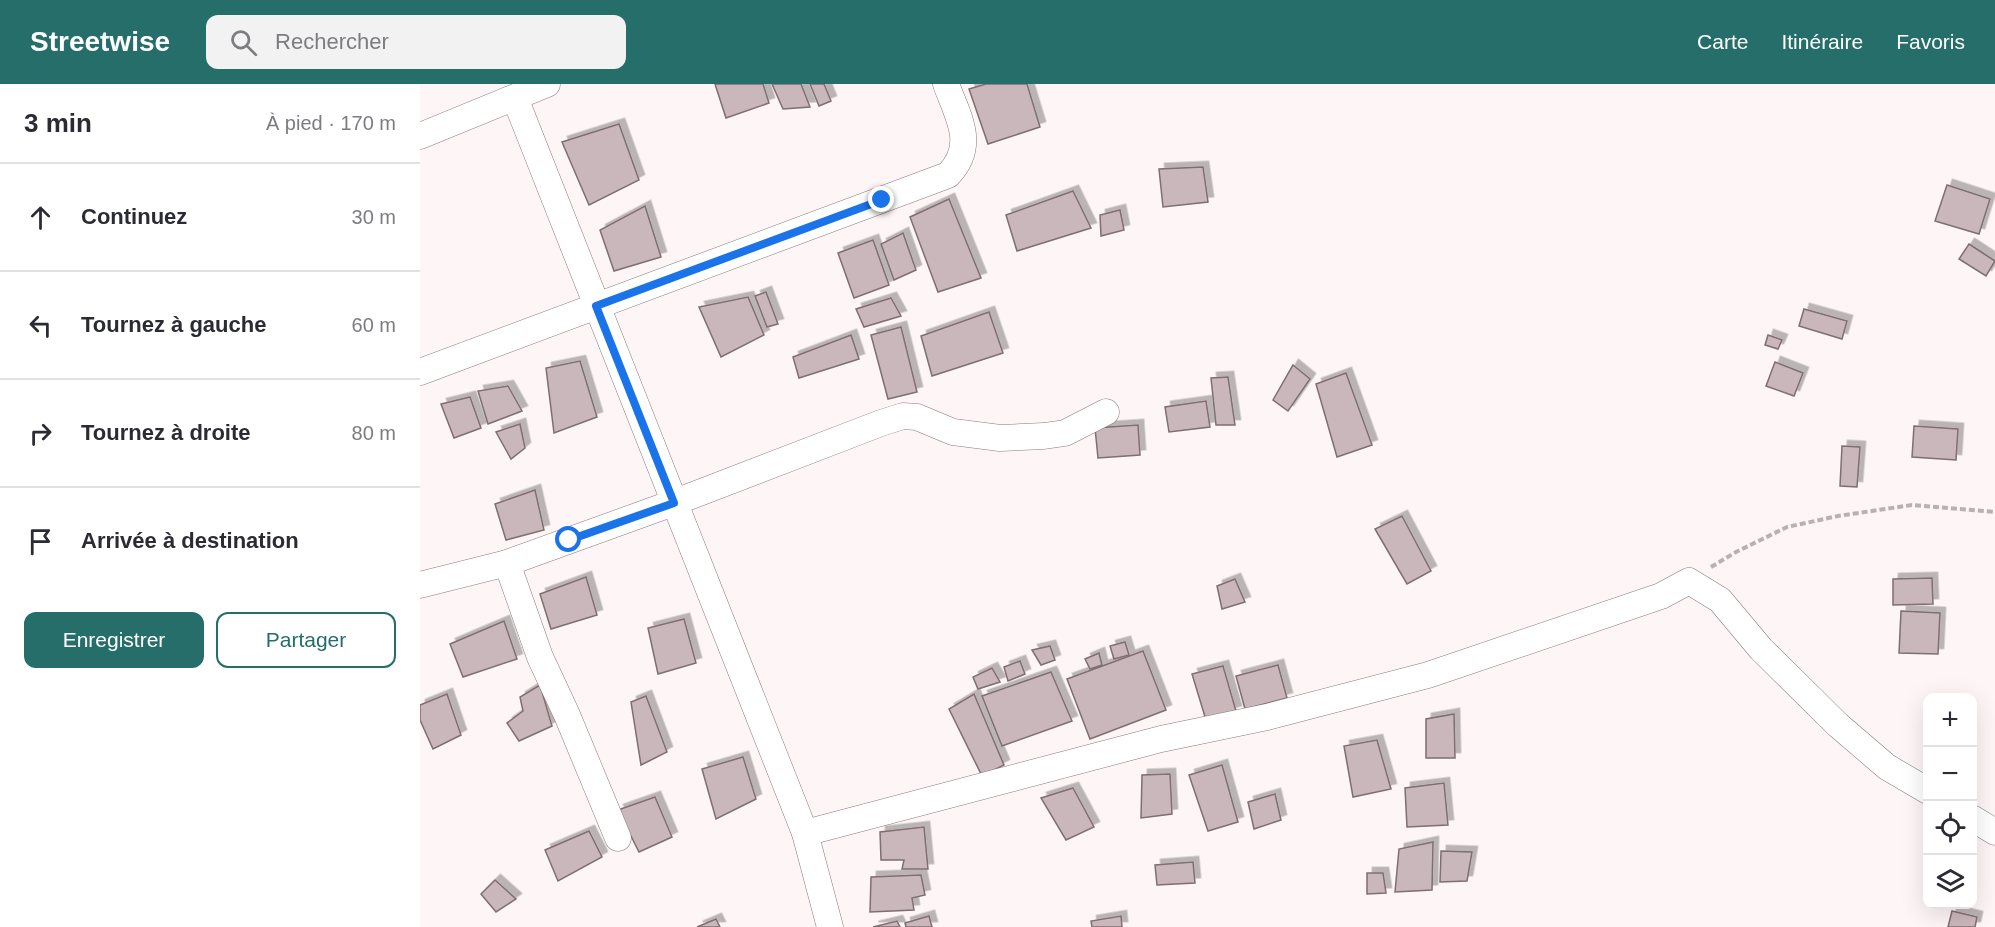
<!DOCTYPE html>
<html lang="fr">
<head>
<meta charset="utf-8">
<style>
  body { margin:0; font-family:Helvetica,sans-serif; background:#f2f2f3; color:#2b2b33 }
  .controls { position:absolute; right:18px; bottom:18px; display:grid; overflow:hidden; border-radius:12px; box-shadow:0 6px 24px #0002 }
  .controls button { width:54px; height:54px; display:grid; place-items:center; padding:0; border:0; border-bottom:2px solid #e1e1e2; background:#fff; color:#2b2b33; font:30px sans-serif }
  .stop { position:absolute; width:18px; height:18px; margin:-14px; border:4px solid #1a73e8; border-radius:50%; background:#fff }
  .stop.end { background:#1a73e8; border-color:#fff; box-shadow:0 2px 6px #0008 }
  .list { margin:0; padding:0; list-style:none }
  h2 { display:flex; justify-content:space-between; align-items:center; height:78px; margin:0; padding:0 24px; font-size:26px }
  h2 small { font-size:20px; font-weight:400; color:#7c7c81 }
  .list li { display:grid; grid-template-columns:39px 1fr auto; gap:18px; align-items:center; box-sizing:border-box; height:108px; padding:0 24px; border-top:2px solid #e1e1e2 }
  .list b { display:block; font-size:22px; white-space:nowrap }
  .list em { font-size:20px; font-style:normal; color:#7c7c81 }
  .actions { display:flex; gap:12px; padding:18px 24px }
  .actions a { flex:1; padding:14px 0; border:2px solid #256e69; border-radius:12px; text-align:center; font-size:21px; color:#256e69 }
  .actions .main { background:#256e69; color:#fff }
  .icon { flex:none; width:33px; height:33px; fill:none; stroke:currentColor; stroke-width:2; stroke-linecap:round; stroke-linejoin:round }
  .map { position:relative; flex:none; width:1575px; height:843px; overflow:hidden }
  header { display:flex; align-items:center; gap:36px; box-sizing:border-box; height:84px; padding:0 30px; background:#256e69; color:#fff }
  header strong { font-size:28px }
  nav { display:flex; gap:33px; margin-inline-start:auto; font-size:21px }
  .search { width:420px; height:54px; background:#f2f2f3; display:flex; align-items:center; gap:15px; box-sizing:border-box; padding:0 21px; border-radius:12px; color:#7c7c81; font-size:22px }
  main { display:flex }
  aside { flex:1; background:#fff }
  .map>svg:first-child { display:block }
  .building { fill:#cab7bb; stroke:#7f6e72; stroke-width:1.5; filter:url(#shadow) }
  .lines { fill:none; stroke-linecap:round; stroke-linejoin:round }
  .minor-casing { stroke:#8c7a7f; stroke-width:27 }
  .path { stroke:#b8b1b2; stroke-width:4; stroke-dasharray:6 3; stroke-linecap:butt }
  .minor { stroke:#fff; stroke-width:26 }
  .route { stroke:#1a73e8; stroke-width:8 }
</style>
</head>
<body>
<header>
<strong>Streetwise</strong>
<div class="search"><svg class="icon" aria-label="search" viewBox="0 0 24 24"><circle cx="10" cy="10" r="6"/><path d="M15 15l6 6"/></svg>Rechercher</div>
<nav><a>Carte</a><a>Itinéraire</a><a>Favoris</a></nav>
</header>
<main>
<aside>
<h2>3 min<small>À pied · 170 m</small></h2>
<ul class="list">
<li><svg class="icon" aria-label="ahead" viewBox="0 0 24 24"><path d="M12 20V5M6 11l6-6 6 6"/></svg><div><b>Continuez</b></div><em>30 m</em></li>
<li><svg class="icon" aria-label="left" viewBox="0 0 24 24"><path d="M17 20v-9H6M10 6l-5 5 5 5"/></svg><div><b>Tournez à gauche</b></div><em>60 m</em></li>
<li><svg class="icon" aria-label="right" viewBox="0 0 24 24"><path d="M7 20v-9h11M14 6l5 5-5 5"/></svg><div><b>Tournez à droite</b></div><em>80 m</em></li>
<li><svg class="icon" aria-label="arrive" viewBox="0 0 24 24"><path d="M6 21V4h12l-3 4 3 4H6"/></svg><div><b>Arrivée à destination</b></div></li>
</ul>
<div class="actions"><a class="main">Enregistrer</a><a>Partager</a></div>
</aside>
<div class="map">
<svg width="1575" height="843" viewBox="0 0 1575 843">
  <defs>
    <filter id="shadow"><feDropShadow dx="5.5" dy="-5.5" stdDeviation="0" flood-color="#0004"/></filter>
  </defs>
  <rect width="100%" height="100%" fill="#fdf5f6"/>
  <g class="building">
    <polygon points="295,0 343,0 349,19 306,34"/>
    <polygon points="352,0 381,0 390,23 363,25"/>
    <polygon points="390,0 404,0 411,17 399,22"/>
    <polygon points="566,0 607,0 620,43 568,60 549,5"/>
    <polygon points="199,40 219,96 169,121 142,58"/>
    <polygon points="783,83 788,118 743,123 739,85"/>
    <polygon points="1527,101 1570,115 1559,150 1515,137"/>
    <polygon points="653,107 671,144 597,167 586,131"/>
    <polygon points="529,115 561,194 518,208 490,133"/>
    <polygon points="225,122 241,173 194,187 180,146"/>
    <polygon points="700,126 704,146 681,152 680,131"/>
    <polygon points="483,149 496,186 474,196 461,160"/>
    <polygon points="453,156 469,201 434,214 418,169"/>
    <polygon points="1549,160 1575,177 1566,192 1539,175"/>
    <polygon points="346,208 358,240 347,243 335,212"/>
    <polygon points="328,213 344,251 301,273 279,223"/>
    <polygon points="471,214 481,232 444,243 436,225"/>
    <polygon points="1384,225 1427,237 1422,255 1379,242"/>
    <polygon points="569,228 583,269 512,292 501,252"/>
    <polygon points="481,243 497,308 468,315 451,251"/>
    <polygon points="431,251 439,275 379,294 373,273"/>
    <polygon points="1348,251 1362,256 1358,265 1345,261"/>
    <polygon points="160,277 177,333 134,349 126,284"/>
    <polygon points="1355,278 1383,289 1374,312 1346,302"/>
    <polygon points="873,281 890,295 868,327 853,316"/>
    <polygon points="926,289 952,361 917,373 896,300"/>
    <polygon points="808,293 815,341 796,341 791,294"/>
    <polygon points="88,302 102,327 68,340 58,307"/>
    <polygon points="50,313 61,344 34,354 21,320"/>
    <polygon points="786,317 790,343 749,348 745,323"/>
    <polygon points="100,340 105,364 91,375 76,348"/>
    <polygon points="718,341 720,371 678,374 675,344"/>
    <polygon points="1494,342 1538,345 1536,376 1492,373"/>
    <polygon points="1422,362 1440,363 1437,403 1420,402"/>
    <polygon points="115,406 124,446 86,456 75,420"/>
    <polygon points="982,432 1011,487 987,500 955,445"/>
    <polygon points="166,493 177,531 131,545 120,510"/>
    <polygon points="1512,494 1513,520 1473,521 1473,495"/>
    <polygon points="815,495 825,518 802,525 797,502"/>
    <polygon points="1481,527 1520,529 1518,570 1479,569"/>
    <polygon points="264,535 276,579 238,590 228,544"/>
    <polygon points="84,537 97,575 43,593 30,560"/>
    <polygon points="705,558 709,571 694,575 690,562"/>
    <polygon points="630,562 635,576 621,581 612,566"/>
    <polygon points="723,567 746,626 670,655 647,595"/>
    <polygon points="679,569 682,581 670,585 665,575"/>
    <polygon points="600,577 605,590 588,597 584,583"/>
    <polygon points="858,581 867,614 825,625 816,592"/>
    <polygon points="803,582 816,627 786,636 772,590"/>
    <polygon points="572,584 580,598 558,605 553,593"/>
    <polygon points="631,588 652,637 582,662 562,612"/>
    <polygon points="120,601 132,642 99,657 87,639 103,627 100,613"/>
    <polygon points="27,610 41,651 13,665 0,636 0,621"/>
    <polygon points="554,610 584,681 562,692 529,625"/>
    <polygon points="226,612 247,668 221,681 211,618"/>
    <polygon points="1034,630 1035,674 1006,674 1006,635"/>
    <polygon points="957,656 971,705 933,713 924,662"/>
    <polygon points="323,673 336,715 296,735 282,685"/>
    <polygon points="802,681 818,738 788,747 769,691"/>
    <polygon points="750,690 752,730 721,734 722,691"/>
    <polygon points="1024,699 1028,741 987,743 985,704"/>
    <polygon points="653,704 674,743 646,756 621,714"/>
    <polygon points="855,710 861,736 834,745 828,718"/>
    <polygon points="235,713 252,753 219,768 198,726"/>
    <polygon points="504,743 508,785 482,785 484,776 461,776 460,748"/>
    <polygon points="169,747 182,773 138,797 125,766"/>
    <polygon points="1013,758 1012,806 975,808 979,765"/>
    <polygon points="1021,767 1052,768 1047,797 1020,798"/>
    <polygon points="773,778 775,799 737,801 735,781"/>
    <polygon points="947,789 963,789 966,809 947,810"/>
    <polygon points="501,791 505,811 492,814 494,826 450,828 451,793"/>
    <polygon points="75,796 96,815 76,828 61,810"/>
    <polygon points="1532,827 1557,833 1555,843 1528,843"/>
    <polygon points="509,832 512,843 486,843 485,839"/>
    <polygon points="701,832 702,843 672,843 671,837"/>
    <polygon points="296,835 300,843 277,843"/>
    <polygon points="477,837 480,843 453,843"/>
  </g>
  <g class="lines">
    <g class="minor-casing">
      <g id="minor">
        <polyline points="95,14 385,749 410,843"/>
        <polyline points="0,52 127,0"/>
        <path d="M0,288L528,91C557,61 538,33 526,0"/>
        <polyline points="87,479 120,573 147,631 198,754"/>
        <polyline points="0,501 87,479 253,419 461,339 483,332 497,333 533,348 580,354 624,352 645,349 686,328"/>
        <polyline points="1552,734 1575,748"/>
        <polyline points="385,749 741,655 847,633 1008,591 1241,512 1269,497 1300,516 1341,565 1418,641 1467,683 1508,707"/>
      </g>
    </g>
    <polyline class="path" points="1291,483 1316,468 1367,443 1418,432 1492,421 1575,428"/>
    <use href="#minor" class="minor"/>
  </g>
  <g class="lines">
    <polyline class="route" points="149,456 254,419 176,222 462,116"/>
  </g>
</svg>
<div class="controls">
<button>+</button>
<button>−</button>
<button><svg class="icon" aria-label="locate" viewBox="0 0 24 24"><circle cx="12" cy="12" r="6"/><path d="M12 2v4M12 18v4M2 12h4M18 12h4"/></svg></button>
<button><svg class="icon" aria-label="layers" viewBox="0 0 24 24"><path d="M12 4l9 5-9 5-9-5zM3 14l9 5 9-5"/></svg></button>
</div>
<div class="stop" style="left:149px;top:456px"></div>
<div class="stop end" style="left:462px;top:116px"></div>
</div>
</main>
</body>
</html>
